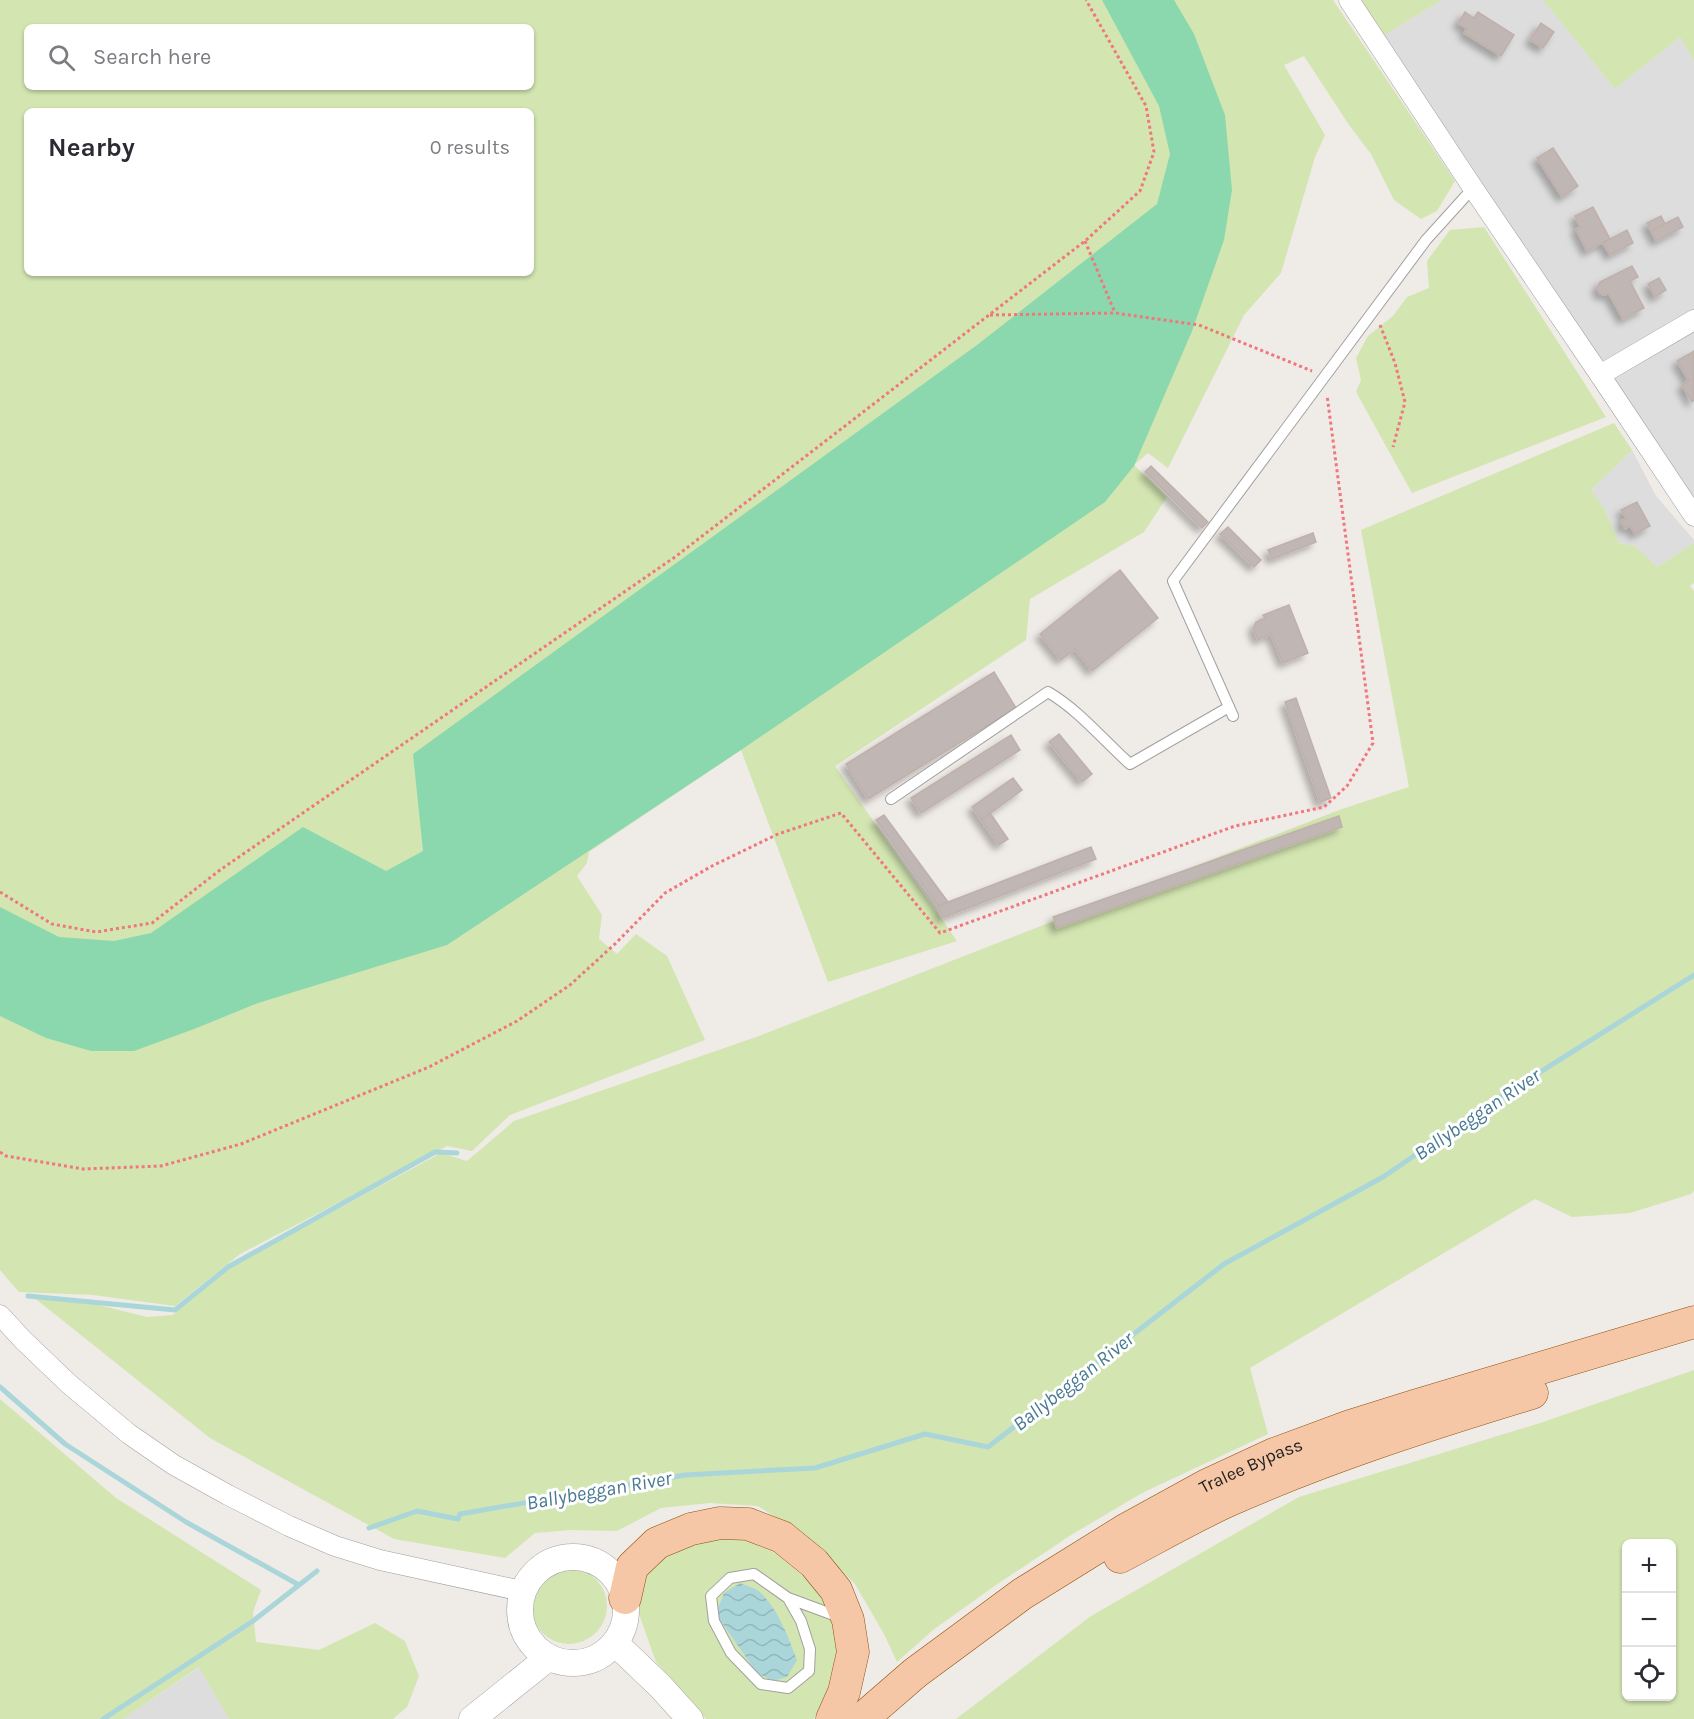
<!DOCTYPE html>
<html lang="en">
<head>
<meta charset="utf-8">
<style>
  body { margin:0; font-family:Karla,sans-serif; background:#f7f7f7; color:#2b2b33 }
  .controls { position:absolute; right:18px; bottom:18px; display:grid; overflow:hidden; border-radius:9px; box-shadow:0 2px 4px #0004 }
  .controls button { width:54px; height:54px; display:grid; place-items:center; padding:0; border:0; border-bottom:2px solid #e1e1e2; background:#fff; color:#2b2b33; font:30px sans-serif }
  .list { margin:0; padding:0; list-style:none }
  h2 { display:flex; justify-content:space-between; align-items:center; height:78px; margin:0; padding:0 24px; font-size:26px }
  h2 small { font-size:20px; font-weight:400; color:#7c7c81 }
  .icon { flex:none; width:33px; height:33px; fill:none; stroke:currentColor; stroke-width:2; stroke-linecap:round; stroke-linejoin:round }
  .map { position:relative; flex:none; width:1694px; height:1719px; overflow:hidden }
  .search { position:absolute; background:#fff; box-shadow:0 2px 4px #0004; left:24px; top:24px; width:510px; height:66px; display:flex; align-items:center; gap:15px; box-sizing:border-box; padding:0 21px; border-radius:9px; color:#7c7c81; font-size:22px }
  .panel { position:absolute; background:#fff; box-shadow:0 2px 4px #0004; left:24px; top:108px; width:510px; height:168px; border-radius:9px }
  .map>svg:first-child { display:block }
  .residential { fill:#ddd }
  .grass { fill:#d3e5b1; fill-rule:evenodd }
  .pitch { fill:#8bd8af }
  .water { fill:url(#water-waves) }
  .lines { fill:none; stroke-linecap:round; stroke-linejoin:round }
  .stream { stroke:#aad6da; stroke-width:5 }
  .building { fill:#c0b6b3; stroke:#c0b0aa; stroke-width:1.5; filter:url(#shadow) }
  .service-casing { stroke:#a0a0a0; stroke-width:12 }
  .minor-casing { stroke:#a0a0a0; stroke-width:21 }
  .tertiary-casing { stroke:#a0a0a0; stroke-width:27 }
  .primary-casing { stroke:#90500b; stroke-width:33 }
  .path { stroke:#f0777d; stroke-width:3; stroke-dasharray:3 3; stroke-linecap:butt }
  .service { stroke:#fff; stroke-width:10 }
  .minor { stroke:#fff; stroke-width:20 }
  .tertiary { stroke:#fff; stroke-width:26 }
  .primary { stroke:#f5c7a6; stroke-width:32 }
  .labels { text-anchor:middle; stroke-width:6; stroke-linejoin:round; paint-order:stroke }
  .street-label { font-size:18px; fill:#1f1f1f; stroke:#fff }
  .water-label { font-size:20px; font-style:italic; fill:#487992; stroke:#fff }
</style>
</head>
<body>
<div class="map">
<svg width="1694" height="1719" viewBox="0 0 1694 1719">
  <defs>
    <pattern id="water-waves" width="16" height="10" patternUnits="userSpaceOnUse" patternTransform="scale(1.5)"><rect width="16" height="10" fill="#aad6da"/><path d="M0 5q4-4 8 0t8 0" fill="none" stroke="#92b7bb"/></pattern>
    <filter id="shadow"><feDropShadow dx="-5" dy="5" stdDeviation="3" flood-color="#0004"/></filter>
  </defs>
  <rect width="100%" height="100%" fill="#efebe7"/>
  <g class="residential">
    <polygon points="1442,0 1543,0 1615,89 1680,37 1694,61 1694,506 1383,36"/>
    <polygon points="1632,450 1656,496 1694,540 1694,543 1657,567 1635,546 1619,543 1604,508 1591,490"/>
    <polygon points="200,1667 229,1719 123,1719"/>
  </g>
  <g class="grass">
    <path d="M0,0H1333L1455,181L1437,211L1421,219L1394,200L1371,154L1349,125L1304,56L1284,65L1325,135L1315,157L1281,273L1244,315L1168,468L1148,453L1134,465L1167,497L1144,532L1030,599L1026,640L835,766L957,941L828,982L741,750L589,852L587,863L577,876L602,915L599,939L617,954L636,934L667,956L705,1040L510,1115L472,1151L447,1146L240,1254L175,1306L93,1295L19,1292L0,1270ZM27,27H531V87H27ZM27,111H531V273H27Z"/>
    <polygon points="1359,0 1442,0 1383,36"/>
    <polygon points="1543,0 1694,0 1694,61 1680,37 1615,89"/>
    <polygon points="1484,227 1606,417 1412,493 1356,392 1361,380 1356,358 1368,336 1393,316 1407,297 1429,288 1427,261 1450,230"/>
    <polygon points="1614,423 1632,450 1591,490 1604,508 1619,543 1635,546 1657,567 1694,543 1694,583 1690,586 1694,591 1694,1191 1691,1194 1630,1213 1572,1217 1535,1199 1250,1368 1268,1434 1142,1493 1071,1535 993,1587 933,1630 897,1662 884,1634 855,1584 810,1539 758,1506 710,1503 661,1508 617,1531 570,1530 535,1533 505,1558 394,1539 210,1438 32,1296 87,1302 147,1317 173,1315 221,1272 441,1153 467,1161 514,1121 759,1036 1339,810 1409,787 1361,530"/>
    <path d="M1694,1370V1719H956L1091,1616L1299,1497L1540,1423ZM1626,1544H1672V1696H1626Z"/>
    <polygon points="0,1399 116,1498 261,1590 253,1612 256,1642 319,1650 375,1623 405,1641 419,1676 407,1707 393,1719 229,1719 199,1667 123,1719 0,1719"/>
    <polygon points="712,1538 746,1540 777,1554 815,1586 834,1623 840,1659 822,1711 813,1719 706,1719 656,1662 638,1611 642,1570 683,1547"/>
    <circle cx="569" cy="1606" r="38"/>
  </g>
  <polygon class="pitch" points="1102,0 1174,0 1194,34 1225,115 1232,190 1224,240 1192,331 1134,466 1105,502 741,750 447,945 258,1003 194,1029 134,1051 91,1051 46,1038 0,1016 0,907 59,937 114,941 151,933 303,827 386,871 423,851 413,754 977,345 1157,204 1170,154 1159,106"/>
  <path class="water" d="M740,1583C747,1586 756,1588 761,1593C778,1609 789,1639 797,1660L787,1677L773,1681L756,1672L716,1614L724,1593Z"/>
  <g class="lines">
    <g class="stream">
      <polyline points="28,1296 175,1310 228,1267 435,1152 457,1153"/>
      <polyline points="0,1387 65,1444 186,1522 299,1585"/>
      <polyline points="369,1528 417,1511 458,1519 460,1514 685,1475 815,1468 925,1434 988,1447 1224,1264 1383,1177 1499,1098 1694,975"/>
      <polyline points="103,1719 253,1621 317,1571"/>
    </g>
  </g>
  <g class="building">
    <polygon points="1465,12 1474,18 1478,12 1514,35 1501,56 1464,33 1467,29 1458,23"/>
    <polygon points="1541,23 1554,32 1543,48 1530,40"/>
    <polygon points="1553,148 1578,186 1562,197 1537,158"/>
    <polygon points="1593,207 1610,239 1587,251 1576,229 1580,227 1575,216"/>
    <polygon points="1661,216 1665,224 1651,231 1647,223"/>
    <polygon points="1678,217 1683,227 1656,241 1651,231"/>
    <polygon points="1627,230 1633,243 1610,255 1603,243"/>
    <polygon points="1632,266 1638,277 1630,281 1644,308 1623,319 1609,294 1603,295 1600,294 1597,288 1600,282"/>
    <polygon points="1659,278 1666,290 1655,297 1648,284"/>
    <polygon points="1694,351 1694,400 1692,402 1682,385 1689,381 1677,361"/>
    <polygon points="1151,466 1208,522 1202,528 1145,472"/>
    <polygon points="1637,502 1650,526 1635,534 1630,526 1625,529 1621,521 1626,518 1621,510"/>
    <polygon points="1228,527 1261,560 1254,567 1220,534"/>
    <polygon points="1313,533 1316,542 1272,559 1268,550"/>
    <polygon points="1120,570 1158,618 1092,671 1075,649 1061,660 1040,634"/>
    <polygon points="1289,605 1308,653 1283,663 1271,634 1258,640 1253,628 1256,622 1265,618 1263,615"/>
    <polygon points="994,672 1016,708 868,799 846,764"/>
    <polygon points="1296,698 1331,798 1320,802 1285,702"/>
    <polygon points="1059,734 1092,774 1082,782 1049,742"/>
    <polygon points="1011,735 1020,750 921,813 911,798"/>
    <polygon points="1013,778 1022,790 981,820 972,807"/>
    <polygon points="990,813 1008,839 999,845 981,820"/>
    <polygon points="884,815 948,902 938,906 876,820"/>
    <polygon points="1339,816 1342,827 1057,928 1053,917"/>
    <polygon points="1091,847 1096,859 942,918 938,906"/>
  </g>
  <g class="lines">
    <g class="service-casing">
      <g id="service">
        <polyline points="1233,716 1173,581 1426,240 1473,188"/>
        <path d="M891,799L1048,692C1080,711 1103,740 1130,764L1229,707"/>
        <polyline points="788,1598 801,1621 810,1649 809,1671 788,1688 761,1684 731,1653 714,1621 711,1596 730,1578 754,1574 788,1598 842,1618"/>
      </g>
    </g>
    <g class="minor-casing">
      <g id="minor">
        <polyline points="1349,0 1473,188 1600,375 1694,516"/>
        <polyline points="1600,375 1694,320"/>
        <polyline points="0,1315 23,1340 69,1384 129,1434 174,1465 228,1495 289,1526 335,1546 380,1560 522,1591"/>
      </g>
    </g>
    <g class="tertiary-casing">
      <g id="tertiary">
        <circle cx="573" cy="1610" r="53"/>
        <polyline points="615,1643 660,1686 690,1719"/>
        <polyline points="472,1719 548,1658"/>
      </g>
    </g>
    <g class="primary-casing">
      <g id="primary">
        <path d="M1120,1557C1156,1538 1192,1517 1230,1500C1327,1457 1430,1424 1532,1393"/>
        <polyline points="625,1598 632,1567 657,1543 691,1529 720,1523 748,1524 782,1537 814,1563 836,1590 848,1620 853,1652 844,1692 832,1719"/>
        <path id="s1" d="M862,1719L915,1673L1022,1594L1125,1530L1207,1485L1274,1454L1350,1426L1414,1406L1694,1322"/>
      </g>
    </g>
    <g class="path">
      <polyline points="1085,241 1115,313"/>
      <polyline points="990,315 1115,313 1199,325 1312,371"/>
      <polyline points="1380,325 1395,363 1405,402 1393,447"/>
      <polyline points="0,892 52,924 96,932 152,923 220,870 675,557 1085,241 1140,191 1154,152 1146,106 1086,0"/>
      <polyline points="0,1152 6,1156 83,1169 161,1166 241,1144 429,1067 517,1021 570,985 616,943 665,893 712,866 778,834 841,813 940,933 1235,826 1324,807 1347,786 1373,743 1327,395"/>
    </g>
    <use href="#service" class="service"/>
    <use href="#minor" class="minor"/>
    <use href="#tertiary" class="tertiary"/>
    <use href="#primary" class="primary"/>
  </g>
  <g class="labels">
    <g class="street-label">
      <text dy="6" stroke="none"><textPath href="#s1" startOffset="466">Tralee Bypass</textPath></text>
    </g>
    <g class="water-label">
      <text transform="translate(1477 1114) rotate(-34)" y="7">Ballybeggan River</text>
      <text transform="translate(1073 1381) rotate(-38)" y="7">Ballybeggan River</text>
      <text transform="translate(599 1490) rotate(-10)" y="7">Ballybeggan River</text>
    </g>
  </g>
</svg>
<div class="controls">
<button>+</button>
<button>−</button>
<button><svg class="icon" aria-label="locate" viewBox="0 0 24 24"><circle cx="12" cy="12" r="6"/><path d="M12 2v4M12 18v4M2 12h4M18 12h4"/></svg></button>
</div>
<div class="search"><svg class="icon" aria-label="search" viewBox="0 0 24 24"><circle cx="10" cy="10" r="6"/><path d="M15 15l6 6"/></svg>Search here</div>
<section class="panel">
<h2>Nearby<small>0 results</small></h2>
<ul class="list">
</ul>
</section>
</div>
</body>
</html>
